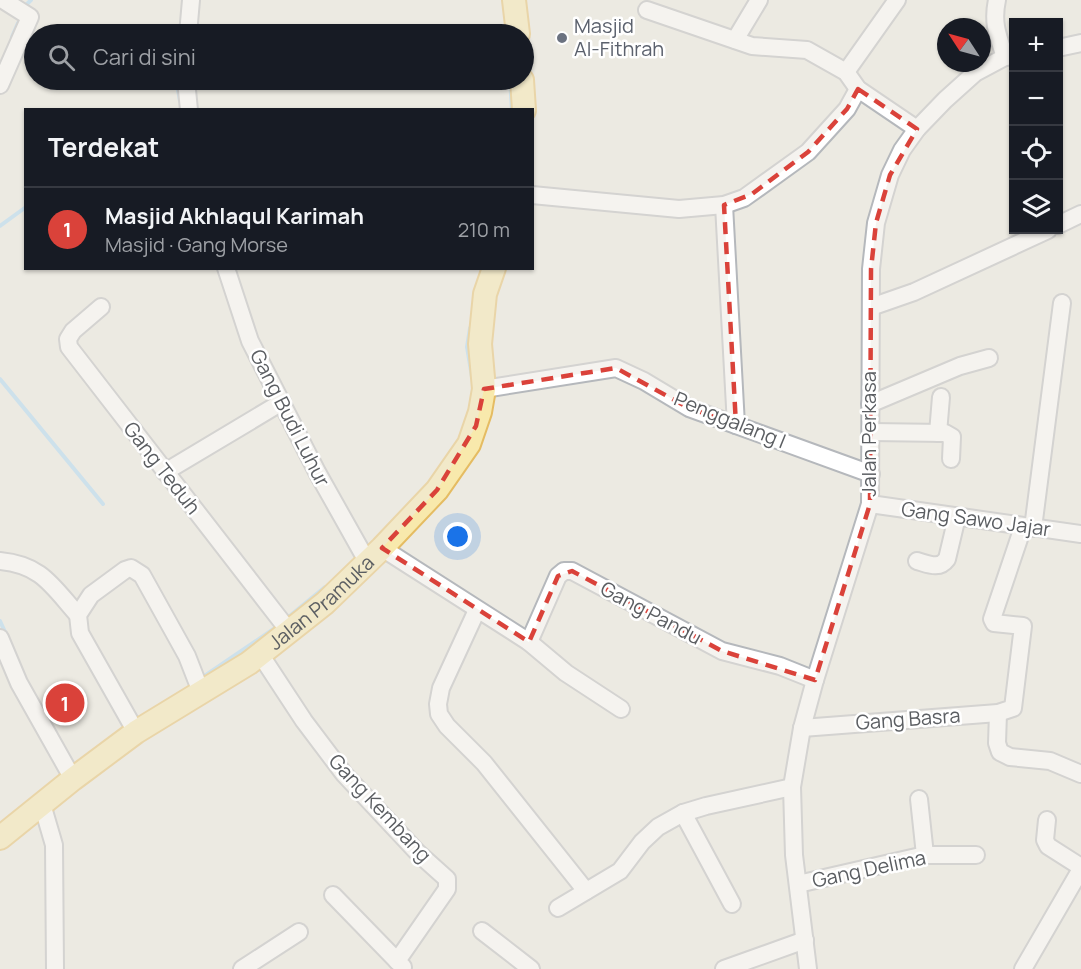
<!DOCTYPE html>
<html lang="id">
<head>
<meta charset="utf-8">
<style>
  body { margin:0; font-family:Manrope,sans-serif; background:#20242c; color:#f1f3f6 }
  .controls { position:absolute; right:18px; top:18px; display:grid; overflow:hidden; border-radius:0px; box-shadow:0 2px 4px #0004 }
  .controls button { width:54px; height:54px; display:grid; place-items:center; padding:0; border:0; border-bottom:2px solid #363941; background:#171b24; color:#f1f3f6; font:30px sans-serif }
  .compass { position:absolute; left:937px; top:18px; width:54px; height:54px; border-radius:50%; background:#171b24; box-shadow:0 2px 4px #0004; rotate:306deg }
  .you { position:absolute; left:458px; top:537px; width:21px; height:21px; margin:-15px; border:4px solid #fff; border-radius:50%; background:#1a73e8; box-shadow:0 0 0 9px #1a73e833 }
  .badge { display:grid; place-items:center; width:39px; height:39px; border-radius:50%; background:#da423a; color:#fff; font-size:20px; font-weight:700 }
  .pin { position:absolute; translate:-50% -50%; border:3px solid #fff; box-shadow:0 2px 6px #0006 }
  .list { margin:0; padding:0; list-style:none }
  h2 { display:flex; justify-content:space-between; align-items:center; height:78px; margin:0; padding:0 24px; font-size:26px }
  h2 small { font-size:20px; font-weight:400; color:#9ea1a6 }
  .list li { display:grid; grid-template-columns:39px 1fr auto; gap:18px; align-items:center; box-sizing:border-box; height:84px; padding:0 24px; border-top:2px solid #363941 }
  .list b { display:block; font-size:22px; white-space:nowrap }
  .list p { margin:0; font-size:20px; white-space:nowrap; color:#9ea1a6 }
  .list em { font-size:20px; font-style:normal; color:#9ea1a6 }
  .icon { flex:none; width:33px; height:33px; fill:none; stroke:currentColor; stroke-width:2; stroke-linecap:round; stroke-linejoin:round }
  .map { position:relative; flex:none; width:1081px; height:969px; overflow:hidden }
  .search { position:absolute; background:#171b24; box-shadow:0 2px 4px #0004; left:24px; top:24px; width:510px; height:66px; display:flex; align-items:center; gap:15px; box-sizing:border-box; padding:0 21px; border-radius:33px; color:#9ea1a6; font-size:22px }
  .panel { position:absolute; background:#171b24; box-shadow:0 2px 4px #0004; left:24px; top:108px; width:510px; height:162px; border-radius:0px }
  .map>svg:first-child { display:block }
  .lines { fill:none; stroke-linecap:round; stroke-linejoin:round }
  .stream { stroke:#a7d7f7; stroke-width:4 }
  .minor-casing { stroke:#b5b8bc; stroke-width:20 }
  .major-casing { stroke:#e5bc62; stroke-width:26 }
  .minor { stroke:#fff; stroke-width:16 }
  .major { stroke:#f8e9ac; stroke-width:22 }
  .marked { fill:none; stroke:#da423a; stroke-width:4.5; stroke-dasharray:12 8; stroke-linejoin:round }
  .worship-dot { fill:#6b7280; stroke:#fff; stroke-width:2 }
  .labels { text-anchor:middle; stroke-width:5; stroke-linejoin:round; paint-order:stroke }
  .worship-label { font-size:20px; fill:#5b616d; stroke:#fff; text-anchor:start }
  .street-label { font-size:20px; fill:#5b5e62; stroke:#fff }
</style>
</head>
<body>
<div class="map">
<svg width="1081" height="969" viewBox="0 0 1081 969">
  <rect width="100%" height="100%" fill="#eceae2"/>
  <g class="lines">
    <g class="stream">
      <polyline points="24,7 31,0"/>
      <polyline points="506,23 506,34"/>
      <polyline points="12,37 18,23"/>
      <polyline points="510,80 512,110"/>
      <polyline points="177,84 180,101"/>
      <polyline points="0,226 26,207"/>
      <polyline points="470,328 467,347 472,377"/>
      <polyline points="0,379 103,504"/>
      <polyline points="264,386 272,404"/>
      <polyline points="286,619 325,587"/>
      <polyline points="0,621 6,634"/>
      <polyline points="206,675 275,628"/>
    </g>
    <g class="minor-casing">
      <g id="minor">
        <path d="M997,0C992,23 998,36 1005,57"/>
        <polyline points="647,10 752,46 807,50 846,72 858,89 917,129"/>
        <polyline points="188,34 191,0"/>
        <polyline points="735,40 759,0"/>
        <polyline points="1058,48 1081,43"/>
        <polyline points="846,72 897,0"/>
        <polyline points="186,80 189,110"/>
        <polyline points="0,85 30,17 3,0"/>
        <polyline points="532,195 679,209 724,205 744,198 808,152 847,109 858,89"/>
        <polyline points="724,205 736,425"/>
        <polyline points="1058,225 1081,214"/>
        <polyline points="226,268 250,341 317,472 367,561"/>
        <polyline points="101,307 73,331 68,339 69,347 289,631"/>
        <polyline points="871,307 914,292 1048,230"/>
        <polyline points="484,389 616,368 644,381 689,408 871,474"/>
        <polyline points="870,404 960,366 989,358"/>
        <polyline points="871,432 945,433 952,437 951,459"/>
        <polyline points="938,433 941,397"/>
        <polyline points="165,472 282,402"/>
        <polyline points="870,504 1081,534"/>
        <polyline points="1033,528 1062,303"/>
        <polyline points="382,548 529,642 566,673 621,709"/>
        <path d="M0,561C42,565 52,586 78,615"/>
        <path d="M917,561C928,564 939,570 947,559L957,517"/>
        <polyline points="477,610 441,688 438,704 439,714 447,726 484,763 586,891"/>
        <polyline points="0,638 19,683 73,779"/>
        <polyline points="529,642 558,576 564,571 572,571 722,651 780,666 815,680"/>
        <polyline points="260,654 304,721 344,774 418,853 447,879 447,889 397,961"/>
        <polyline points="998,713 997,743 1000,752 1010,757 1050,761 1081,774"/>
        <polyline points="802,728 998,713 1013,708 1023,626 994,623 992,619 1023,527"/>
        <polyline points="136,732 80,633 78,615 91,595 125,570 131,568 142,575 187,656 201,692"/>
        <polyline points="919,799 925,855"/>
        <polyline points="42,804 54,845 55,969"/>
        <polyline points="683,813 732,904"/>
        <polyline points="1047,820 1045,840 1048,846 1081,867"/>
        <polyline points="798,884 925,855 976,855"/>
        <polyline points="333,895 403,967"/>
        <polyline points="558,908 620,871 642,842 658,827 683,813 706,806 792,787"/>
        <polyline points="482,931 531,969"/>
        <polyline points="242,969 299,932"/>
        <polyline points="724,969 805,940"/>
        <polyline points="808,969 794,855 792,787 802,728 815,680 870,504 871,269 876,223 890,175 902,150 917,129 945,100 975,73 1005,57 1014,56"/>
        <polyline points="1023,969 1081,869"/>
      </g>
    </g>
    <g class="major-casing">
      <g id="major">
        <polyline points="514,0 518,34"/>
        <polyline points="522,80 524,110"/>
        <path id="s1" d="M0,838L73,779L136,732L249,663L325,603L382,548L437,490L469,444L480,412L484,389L480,344L485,294L494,268"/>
      </g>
    </g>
    <use href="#minor" class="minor"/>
    <use href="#major" class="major"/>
  </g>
  <path d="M0 0H1081V969H0ZM858,89L917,129L890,175L876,223L871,269L870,504L815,680L722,651L572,571L558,576L529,642L382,548L437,490L476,426L484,389L616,368L689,408L736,425L724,205L752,194L808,152L847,109Z" fill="#eceae2" fill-opacity=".55" fill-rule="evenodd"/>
  <path class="marked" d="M858,89L917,129L890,175L876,223L871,269L870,504L815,680L722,651L572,571L558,576L529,642L382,548L437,490L476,426L484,389L616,368L689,408L736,425L724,205L752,194L808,152L847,109Z"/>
  <circle class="worship-dot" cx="562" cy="38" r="6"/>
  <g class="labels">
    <g class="worship-label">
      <text x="574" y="33">Masjid<tspan x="574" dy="23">Al-Fithrah</tspan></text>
    </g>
    <g class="street-label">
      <text transform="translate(290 418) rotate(63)" y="7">Gang Budi Luhur</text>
      <text transform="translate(730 420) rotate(22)" y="7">Penggalang I</text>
      <text transform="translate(869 434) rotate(-90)" y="7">Jalan Perkasa</text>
      <text transform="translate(162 468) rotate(52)" y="7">Gang Teduh</text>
      <text transform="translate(976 519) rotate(8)" y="7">Gang Sawo Jajar</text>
      <text dy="7" stroke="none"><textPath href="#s1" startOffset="399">Jalan Pramuka</textPath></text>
      <text transform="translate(651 613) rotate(28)" y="7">Gang Pandu</text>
      <text transform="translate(908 719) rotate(-4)" y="7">Gang Basra</text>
      <text transform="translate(380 808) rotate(47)" y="7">Gang Kembang</text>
      <text transform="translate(869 869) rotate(-12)" y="7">Gang Delima</text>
    </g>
  </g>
</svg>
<div class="controls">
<button>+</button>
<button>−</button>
<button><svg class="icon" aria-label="locate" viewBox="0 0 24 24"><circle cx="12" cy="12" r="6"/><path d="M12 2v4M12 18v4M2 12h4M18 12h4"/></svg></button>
<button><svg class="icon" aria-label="layers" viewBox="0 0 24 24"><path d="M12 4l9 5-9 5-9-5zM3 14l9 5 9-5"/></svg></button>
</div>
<svg class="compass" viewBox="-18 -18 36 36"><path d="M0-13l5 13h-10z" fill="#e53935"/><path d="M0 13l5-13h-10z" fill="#9ea1a6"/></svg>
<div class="you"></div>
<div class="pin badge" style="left:65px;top:703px">1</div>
<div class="search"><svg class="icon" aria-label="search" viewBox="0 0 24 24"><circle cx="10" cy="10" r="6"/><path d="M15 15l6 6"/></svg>Cari di sini</div>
<section class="panel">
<h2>Terdekat<small></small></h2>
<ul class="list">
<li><span class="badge">1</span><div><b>Masjid Akhlaqul Karimah</b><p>Masjid · Gang Morse</p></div><em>210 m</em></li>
</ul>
</section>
</div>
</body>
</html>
